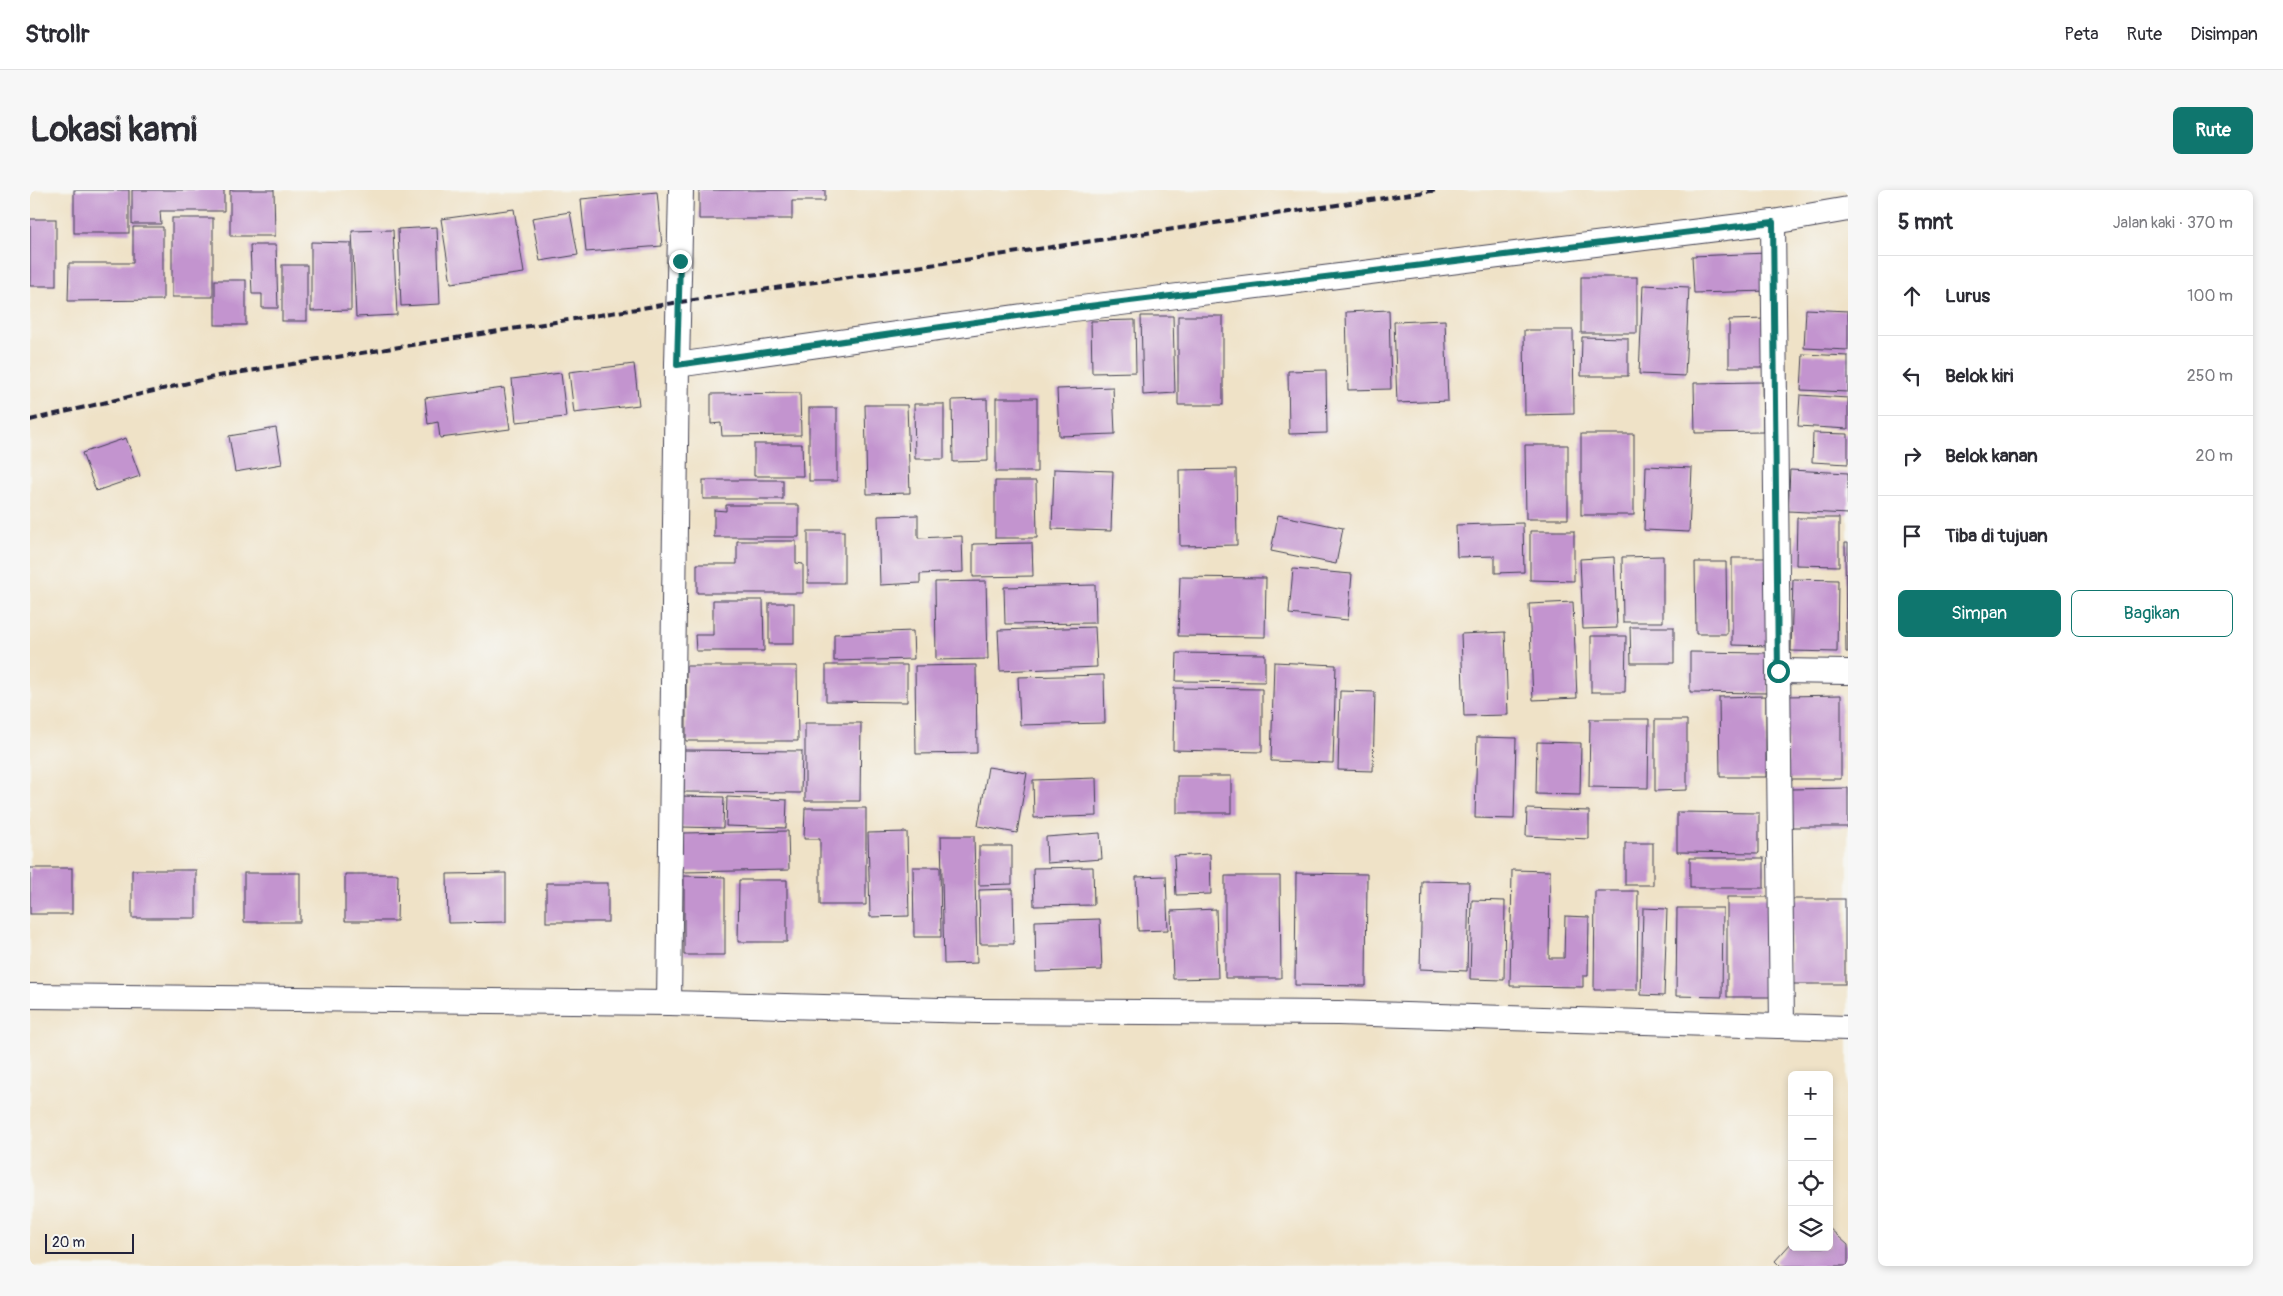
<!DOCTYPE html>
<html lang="id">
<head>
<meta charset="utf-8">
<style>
  body { margin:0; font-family:Pangolin,sans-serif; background:#f7f7f7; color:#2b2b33 }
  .controls { position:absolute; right:15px; bottom:15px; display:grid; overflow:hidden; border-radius:8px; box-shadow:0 2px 8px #0003 }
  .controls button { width:45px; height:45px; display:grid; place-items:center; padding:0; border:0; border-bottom:1px solid #e1e1e2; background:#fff; color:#2b2b33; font:25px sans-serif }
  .scale { position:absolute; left:15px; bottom:12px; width:89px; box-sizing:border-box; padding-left:5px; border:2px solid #22223b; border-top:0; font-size:14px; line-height:18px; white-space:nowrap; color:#22223b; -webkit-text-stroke:4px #f6f6f2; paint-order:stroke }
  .stop { position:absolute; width:15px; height:15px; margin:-11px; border:4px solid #0f766e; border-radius:50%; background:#fff }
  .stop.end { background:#0f766e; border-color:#fff; box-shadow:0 1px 5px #0008 }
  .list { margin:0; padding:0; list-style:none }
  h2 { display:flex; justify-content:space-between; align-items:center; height:65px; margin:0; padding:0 20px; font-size:21px }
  h2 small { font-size:16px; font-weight:400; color:#7c7c81 }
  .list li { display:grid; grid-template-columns:32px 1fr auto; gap:15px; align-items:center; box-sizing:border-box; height:80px; padding:0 20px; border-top:1px solid #e1e1e2 }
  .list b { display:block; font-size:19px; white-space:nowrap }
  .list em { font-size:16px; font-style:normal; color:#7c7c81 }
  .actions { display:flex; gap:10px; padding:15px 20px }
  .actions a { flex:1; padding:11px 0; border:1px solid #0f766e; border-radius:8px; text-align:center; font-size:18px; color:#0f766e }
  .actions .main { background:#0f766e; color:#fff }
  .icon { flex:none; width:28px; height:28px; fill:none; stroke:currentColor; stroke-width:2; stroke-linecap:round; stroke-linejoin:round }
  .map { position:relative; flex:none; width:1818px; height:1076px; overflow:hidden; border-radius:8px }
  header { display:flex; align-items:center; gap:30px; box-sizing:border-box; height:70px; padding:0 25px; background:#fff; border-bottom:1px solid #e1e1e2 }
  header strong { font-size:24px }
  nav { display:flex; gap:28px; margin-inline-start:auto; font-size:18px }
  .intro { display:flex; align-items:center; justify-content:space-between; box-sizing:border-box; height:120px; padding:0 30px }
  h1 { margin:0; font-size:35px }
  .button { padding:12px 22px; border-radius:8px; background:#0f766e; color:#fff; font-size:18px; font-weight:700 }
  main { display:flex; gap:30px; padding:0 30px }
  aside { flex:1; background:#fff; border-radius:8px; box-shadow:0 2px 8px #0003 }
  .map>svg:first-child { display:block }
  .building { fill:#c394cf }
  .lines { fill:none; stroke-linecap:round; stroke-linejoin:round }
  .minor-casing { stroke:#413f50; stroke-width:26 }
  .minor { stroke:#fff; stroke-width:24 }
  .rail { stroke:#22223b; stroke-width:4; stroke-dasharray:8 4; stroke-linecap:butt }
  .route { stroke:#0f766e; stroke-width:6 }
</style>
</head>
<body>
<header>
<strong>Strollr</strong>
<nav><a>Peta</a><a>Rute</a><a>Disimpan</a></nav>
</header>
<div class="intro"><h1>Lokasi kami</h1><a class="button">Rute</a></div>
<main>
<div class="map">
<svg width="1818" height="1076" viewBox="0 0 1818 1076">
  <rect width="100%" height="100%" fill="#f6f6f2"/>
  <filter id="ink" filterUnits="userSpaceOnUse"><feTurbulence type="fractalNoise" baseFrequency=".02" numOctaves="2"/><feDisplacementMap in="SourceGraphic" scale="10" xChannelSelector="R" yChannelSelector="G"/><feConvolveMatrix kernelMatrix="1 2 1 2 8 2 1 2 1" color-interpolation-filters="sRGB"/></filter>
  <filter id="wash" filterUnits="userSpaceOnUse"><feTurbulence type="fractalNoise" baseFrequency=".0096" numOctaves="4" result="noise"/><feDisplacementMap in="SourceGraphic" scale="20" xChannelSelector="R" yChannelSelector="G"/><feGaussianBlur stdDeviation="1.12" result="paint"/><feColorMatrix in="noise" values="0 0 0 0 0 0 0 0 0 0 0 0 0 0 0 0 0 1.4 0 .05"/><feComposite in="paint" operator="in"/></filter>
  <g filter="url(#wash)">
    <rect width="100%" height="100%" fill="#efe2c7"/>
    <g id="blocks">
      <g class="building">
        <rect x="44" y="0" width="55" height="43"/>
        <polygon points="102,0 194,0 194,21 130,21 131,34 102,34"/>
        <polygon points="200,0 244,0 245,46 200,46"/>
        <polygon points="669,0 795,0 795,11 762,11 762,29 669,29"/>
        <polygon points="627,2 632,56 556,62 551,9"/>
        <polygon points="484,19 494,83 421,93 411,29"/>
        <polygon points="540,22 548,65 510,71 502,28"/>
        <rect x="142" y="28" width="41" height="79"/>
        <rect x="0" y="29" width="26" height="67"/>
        <polygon points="103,37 133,37 133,110 38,111 39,73 103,73"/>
        <polygon points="407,37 410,114 371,116 368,39"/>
        <polygon points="363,40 367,125 326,127 322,41"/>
        <polygon points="281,52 321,53 321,120 281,121"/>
        <polygon points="220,55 246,55 248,118 232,118 232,104 222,104"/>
        <polygon points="1738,63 1738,101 1664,103 1662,66"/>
        <rect x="252" y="75" width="25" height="56"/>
        <rect x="1551" y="87" width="56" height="56"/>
        <rect x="185" y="90" width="31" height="45"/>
        <polygon points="1613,95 1659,97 1655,186 1609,184"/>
        <polygon points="1776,119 1818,121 1818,160 1774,158"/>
        <polygon points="1359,120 1361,199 1318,200 1316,122"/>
        <polygon points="1111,126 1143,126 1145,203 1113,205"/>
        <rect x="1148" y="126" width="45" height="89"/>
        <polygon points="1736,129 1736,177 1699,177 1699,130"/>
        <polygon points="1105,130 1106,182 1062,183 1061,131"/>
        <polygon points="1415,130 1418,211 1367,213 1364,132"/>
        <polygon points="1494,140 1543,140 1544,224 1495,225"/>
        <polygon points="1552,147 1598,148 1598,186 1551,186"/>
        <polygon points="1773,164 1818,166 1818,202 1771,200"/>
        <polygon points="604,174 609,215 544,223 539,182"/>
        <polygon points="1296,180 1297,243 1259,244 1258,181"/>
        <polygon points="531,183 536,227 486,232 482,189"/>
        <polygon points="1732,192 1733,242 1665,243 1664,193"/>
        <polygon points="1083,197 1085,244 1029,246 1027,199"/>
        <polygon points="474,198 480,239 410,248 408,232 398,234 395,208"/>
        <polygon points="770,203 771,245 692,246 691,233 681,234 681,204"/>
        <polygon points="1770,205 1818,208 1818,239 1768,236"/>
        <rect x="966" y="208" width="41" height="74"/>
        <polygon points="957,209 958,271 923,272 922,210"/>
        <polygon points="884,214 914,214 914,269 885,269"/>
        <polygon points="835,215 877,215 880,303 837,304"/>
        <rect x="779" y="218" width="28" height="73"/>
        <polygon points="246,238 252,274 205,282 199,246"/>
        <polygon points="1783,243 1818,244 1818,274 1782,272"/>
        <rect x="1551" y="244" width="53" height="81"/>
        <polygon points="96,248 110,286 66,301 52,263"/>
        <polygon points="724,254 772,254 773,286 724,286"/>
        <polygon points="1495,255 1538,255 1538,329 1496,329"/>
        <polygon points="1616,276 1662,278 1659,342 1614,340"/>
        <polygon points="1024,279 1083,281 1081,341 1022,339"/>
        <polygon points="1206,279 1207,355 1150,356 1149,280"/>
        <polygon points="1760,280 1818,283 1818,324 1758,321"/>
        <rect x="673" y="290" width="80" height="19"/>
        <polygon points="965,291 1006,291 1007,348 965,348"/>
        <polygon points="696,315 769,315 769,347 684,347 684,320 696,321"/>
        <polygon points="888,325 888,348 932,346 933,382 890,384 890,393 850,395 848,326"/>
        <polygon points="1248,325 1313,338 1306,374 1241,361"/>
        <polygon points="1767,328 1809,328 1809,376 1766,375"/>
        <polygon points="1493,333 1494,382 1465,383 1465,366 1427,367 1426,335"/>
        <rect x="778" y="341" width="36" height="52"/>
        <polygon points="1500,341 1544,341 1544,391 1500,390"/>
        <polygon points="707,351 766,351 766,373 773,374 773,403 667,403 667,374 707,374"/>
        <polygon points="1002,353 1003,386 943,387 943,354"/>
        <polygon points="1815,353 1818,353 1818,462 1816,462"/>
        <polygon points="1633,366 1633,432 1593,432 1592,367"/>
        <polygon points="1584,367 1587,438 1553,439 1550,369"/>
        <polygon points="1702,368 1741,368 1741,456 1702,455"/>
        <polygon points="1665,372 1696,372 1697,444 1666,444"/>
        <polygon points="1263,379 1322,384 1318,430 1259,424"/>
        <polygon points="1150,387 1236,388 1235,447 1148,446"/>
        <polygon points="1763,389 1808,390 1807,462 1761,461"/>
        <polygon points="956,391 958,469 906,470 905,392"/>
        <polygon points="1065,395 1066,433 975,434 974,397"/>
        <polygon points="683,410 733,410 734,461 666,461 665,445 683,445"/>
        <polygon points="1543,412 1547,508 1503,510 1499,414"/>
        <rect x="739" y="413" width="25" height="41"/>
        <polygon points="1065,437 1067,477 970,481 968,440"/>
        <polygon points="1600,437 1644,437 1644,473 1601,473"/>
        <polygon points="883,441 884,469 804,471 804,444"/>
        <polygon points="1475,442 1478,525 1434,526 1431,444"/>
        <polygon points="1561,446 1596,446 1595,502 1561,502"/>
        <polygon points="1660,462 1738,463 1738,503 1660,502"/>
        <polygon points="1147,463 1235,464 1235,492 1146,491"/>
        <polygon points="1244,472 1306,475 1303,573 1241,571"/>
        <polygon points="796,475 877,475 877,512 796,511"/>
        <polygon points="946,475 947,563 886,564 885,476"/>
        <polygon points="656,476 767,476 768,551 656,551"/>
        <polygon points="1074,485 1075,533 990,535 988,487"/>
        <polygon points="1144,498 1232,499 1232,562 1143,560"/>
        <polygon points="1310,501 1345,502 1343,581 1308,580"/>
        <polygon points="1811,505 1811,589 1758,589 1757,506"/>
        <polygon points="1736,506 1736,587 1690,587 1689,507"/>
        <polygon points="1560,529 1619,529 1618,598 1559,597"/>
        <polygon points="1625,530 1657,530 1657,600 1625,601"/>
        <polygon points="775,533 831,533 830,611 775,611"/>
        <polygon points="1447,547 1486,548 1484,629 1445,628"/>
        <polygon points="1507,552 1551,553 1550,605 1506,604"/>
        <polygon points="654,560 772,561 771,603 654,602"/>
        <polygon points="958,577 997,583 987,643 948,636"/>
        <rect x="1147" y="586" width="54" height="37"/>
        <polygon points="1066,588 1067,626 1004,628 1003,590"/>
        <polygon points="1818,598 1818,637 1762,637 1761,599"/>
        <polygon points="651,606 694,607 693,638 651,637"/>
        <polygon points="697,607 757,610 756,638 696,636"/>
        <polygon points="775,618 836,618 836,715 790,715 790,649 774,649"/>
        <polygon points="1497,619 1559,621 1559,649 1496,646"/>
        <polygon points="1647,622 1729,623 1729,663 1647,662"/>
        <polygon points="758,641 759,680 653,682 653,643"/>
        <polygon points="877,642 879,726 840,727 838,643"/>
        <polygon points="1070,643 1072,669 1017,673 1016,647"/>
        <polygon points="911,646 944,646 947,773 914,774"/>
        <rect x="1595" y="653" width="28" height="42"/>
        <polygon points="949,656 982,656 982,694 949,695"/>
        <polygon points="1180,664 1181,704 1146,705 1144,666"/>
        <rect x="1660" y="668" width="74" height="30"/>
        <polygon points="883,677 910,677 911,747 884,747"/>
        <polygon points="1063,677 1064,715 1004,716 1003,678"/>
        <rect x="0" y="678" width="42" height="46"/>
        <rect x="102" y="680" width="64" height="48"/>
        <polygon points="1482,680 1520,681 1519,768 1534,768 1535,726 1559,727 1558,786 1553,786 1553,797 1480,796"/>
        <rect x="214" y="683" width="56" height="49"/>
        <polygon points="476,683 476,732 418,733 417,684"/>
        <polygon points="1266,683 1337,684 1336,796 1265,795"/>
        <polygon points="315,684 368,684 367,731 315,731"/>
        <polygon points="654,686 695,687 695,765 654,765"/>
        <polygon points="1136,686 1138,740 1108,741 1106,687"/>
        <polygon points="1195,686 1250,686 1251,788 1195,788"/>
        <polygon points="709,690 757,690 757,752 708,752"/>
        <polygon points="1392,691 1439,692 1437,781 1390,779"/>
        <rect x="516" y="693" width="62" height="39"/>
        <polygon points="983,699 984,754 950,754 949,700"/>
        <polygon points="1565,701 1608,701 1607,800 1564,800"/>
        <rect x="1697" y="707" width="44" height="100"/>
        <rect x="1760" y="709" width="55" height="85"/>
        <polygon points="1442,710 1475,711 1474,790 1440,789"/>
        <polygon points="1613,718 1637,719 1634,806 1611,805"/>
        <polygon points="1647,718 1693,718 1692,807 1646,806"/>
        <polygon points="1186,719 1188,788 1143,789 1141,721"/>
        <polygon points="1070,729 1072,780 1006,782 1005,731"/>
        <polygon points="1799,1038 1818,1055 1818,1076 1750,1076 1745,1071 1762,1052 1762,1057 1799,1057"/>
      </g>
    </g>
  </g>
  <g filter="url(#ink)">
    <use href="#blocks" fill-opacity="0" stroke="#413f50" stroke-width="1"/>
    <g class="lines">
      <g class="minor-casing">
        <g id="minor">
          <polyline points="1743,32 1752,836"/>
          <polyline points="647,175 1043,119 1743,32 1818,19"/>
          <polyline points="1748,481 1818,482"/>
          <polyline points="0,806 639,813 949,821 1308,823 1818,838"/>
          <polyline points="639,813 647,175 651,0"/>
        </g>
      </g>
      <use href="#minor" class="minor"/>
      <polyline class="rail" points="0,230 188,186 650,112 1408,0"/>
    </g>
  </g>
  <g class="lines" filter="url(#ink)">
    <polyline class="route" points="650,71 647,175 1043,118 1743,32 1748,481"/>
  </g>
</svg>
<div class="controls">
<button>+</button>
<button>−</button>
<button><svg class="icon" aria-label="locate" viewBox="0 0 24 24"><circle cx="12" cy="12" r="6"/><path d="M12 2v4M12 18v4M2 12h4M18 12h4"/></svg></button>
<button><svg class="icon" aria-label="layers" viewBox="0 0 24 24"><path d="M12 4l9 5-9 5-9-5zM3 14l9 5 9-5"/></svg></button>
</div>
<div class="scale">20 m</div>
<div class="stop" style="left:1748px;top:481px"></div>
<div class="stop end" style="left:650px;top:71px"></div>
</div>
<aside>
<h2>5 mnt<small>Jalan kaki · 370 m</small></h2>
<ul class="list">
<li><svg class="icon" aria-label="ahead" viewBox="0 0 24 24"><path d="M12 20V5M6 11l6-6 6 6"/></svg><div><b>Lurus</b></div><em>100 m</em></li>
<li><svg class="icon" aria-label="left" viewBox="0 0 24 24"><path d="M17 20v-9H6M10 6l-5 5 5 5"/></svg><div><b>Belok kiri</b></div><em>250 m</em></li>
<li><svg class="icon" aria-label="right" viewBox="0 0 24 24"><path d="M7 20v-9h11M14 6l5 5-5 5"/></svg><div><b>Belok kanan</b></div><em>20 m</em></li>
<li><svg class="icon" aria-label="arrive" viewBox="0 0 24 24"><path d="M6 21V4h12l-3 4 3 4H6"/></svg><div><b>Tiba di tujuan</b></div></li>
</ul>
<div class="actions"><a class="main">Simpan</a><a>Bagikan</a></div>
</aside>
</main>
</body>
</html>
